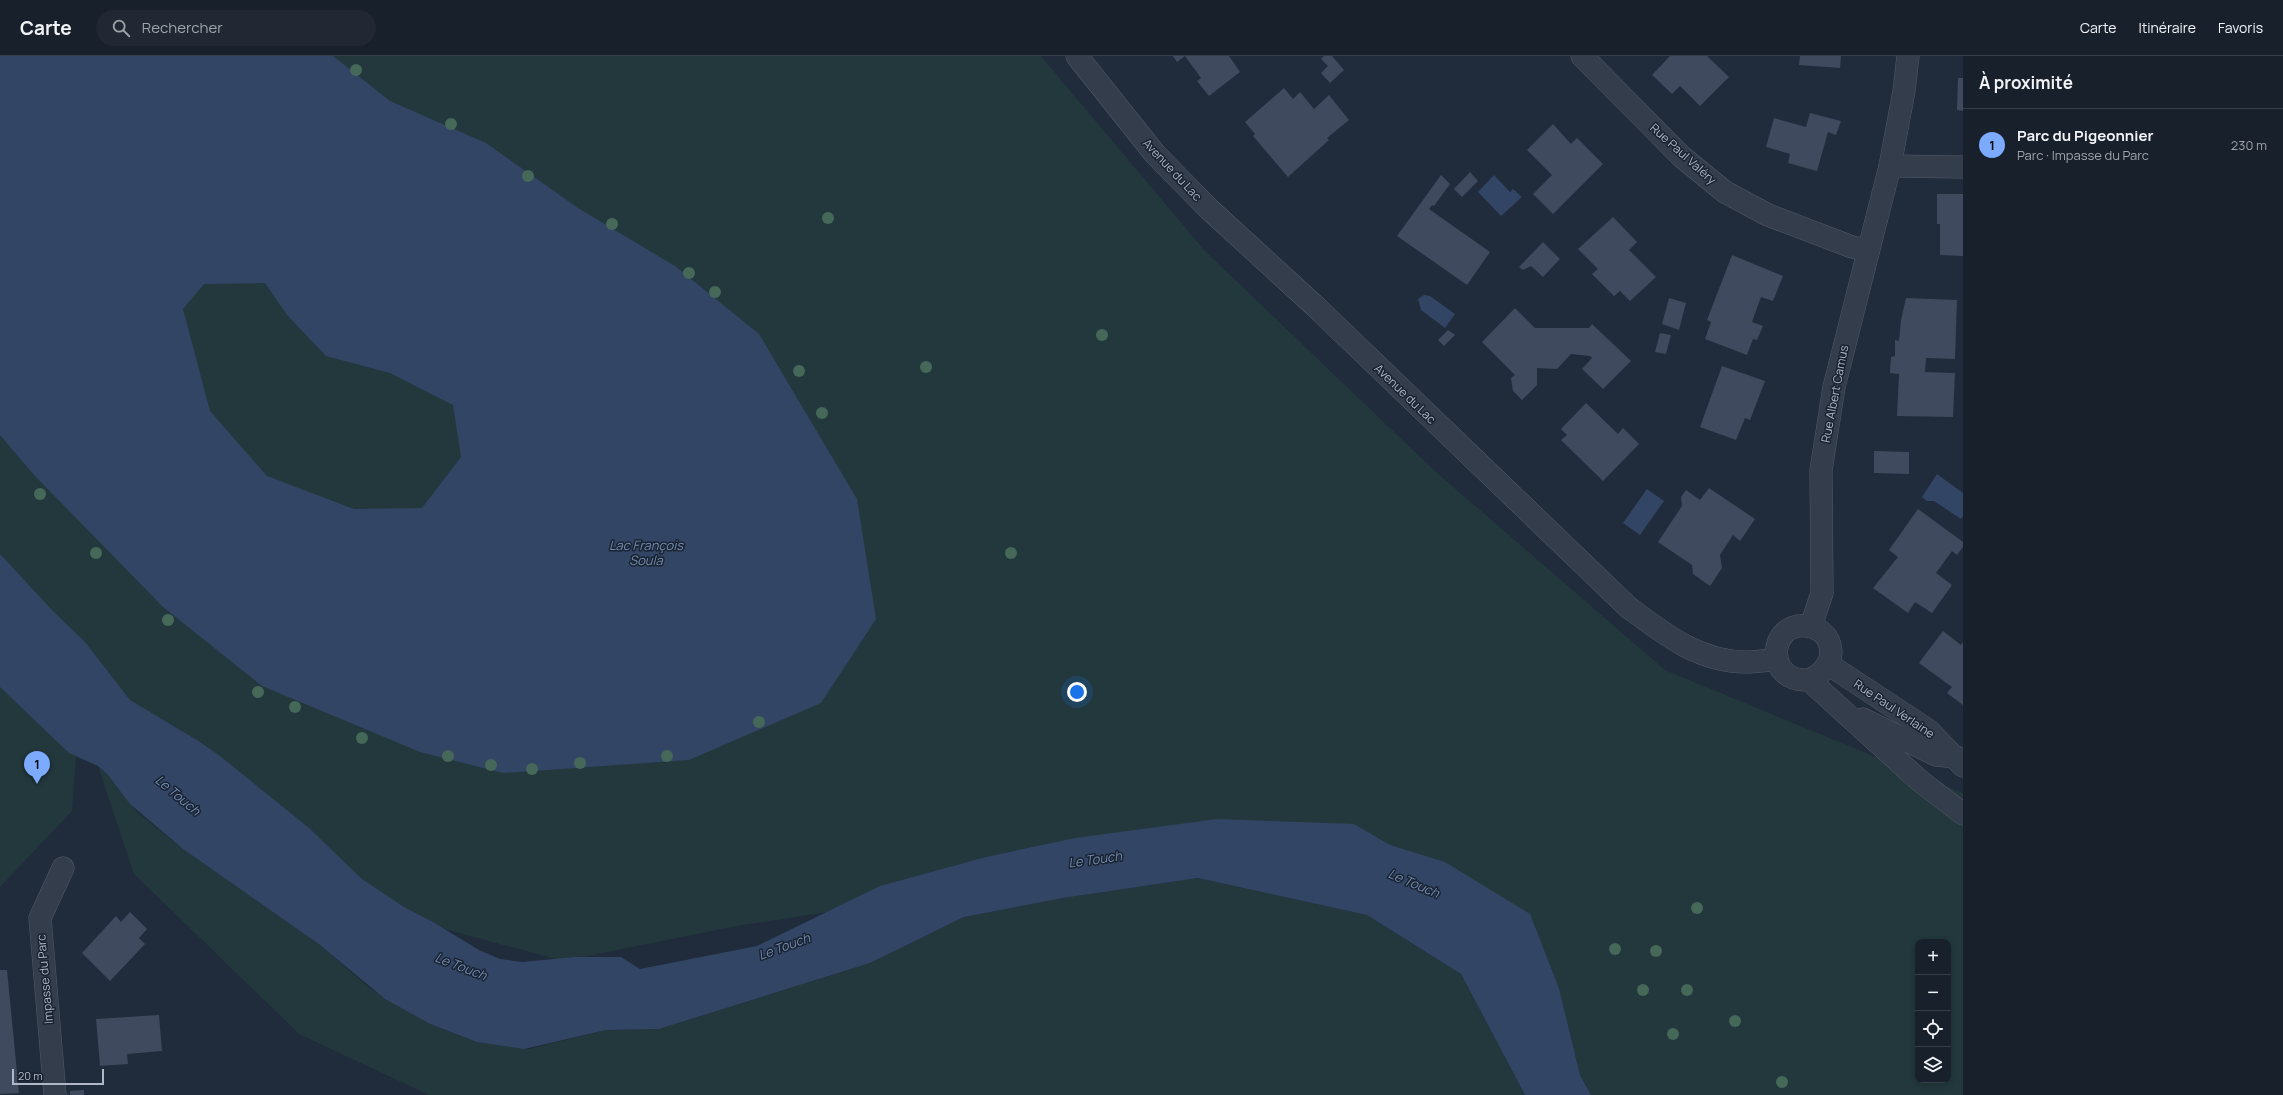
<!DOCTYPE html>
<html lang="fr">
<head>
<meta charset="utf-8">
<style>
  body { margin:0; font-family:Manrope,sans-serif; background:#212834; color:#f1f3f6 }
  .controls { position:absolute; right:12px; bottom:12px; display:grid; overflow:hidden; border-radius:8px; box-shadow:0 2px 6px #0003 }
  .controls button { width:36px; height:36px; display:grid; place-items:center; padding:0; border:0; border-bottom:1px solid #363e48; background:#18202c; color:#f1f3f6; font:20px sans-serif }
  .scale { position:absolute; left:12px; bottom:10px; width:92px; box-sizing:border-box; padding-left:4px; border:2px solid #afb7c8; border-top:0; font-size:11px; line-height:14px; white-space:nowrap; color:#afb7c8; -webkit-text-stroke:3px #192230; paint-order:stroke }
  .you { position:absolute; left:1077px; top:636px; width:14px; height:14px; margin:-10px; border:3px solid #fff; border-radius:50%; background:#1a73e8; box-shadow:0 0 0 6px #1a73e833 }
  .badge { display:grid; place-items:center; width:26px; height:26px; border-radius:50%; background:#7caaff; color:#111; font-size:13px; font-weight:700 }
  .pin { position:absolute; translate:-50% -33px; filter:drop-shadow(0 1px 2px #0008) }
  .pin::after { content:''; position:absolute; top:21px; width:14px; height:12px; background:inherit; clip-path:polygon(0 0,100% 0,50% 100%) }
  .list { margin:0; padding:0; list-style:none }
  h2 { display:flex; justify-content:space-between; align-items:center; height:52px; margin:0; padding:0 16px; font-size:17px }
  h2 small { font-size:13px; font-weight:400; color:#9fa3a9 }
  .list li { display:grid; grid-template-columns:26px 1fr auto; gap:12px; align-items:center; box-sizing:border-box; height:72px; padding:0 16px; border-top:1px solid #363e48 }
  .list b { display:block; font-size:15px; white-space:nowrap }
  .list p { margin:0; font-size:13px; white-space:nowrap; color:#9fa3a9 }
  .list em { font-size:13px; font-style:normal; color:#9fa3a9 }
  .icon { flex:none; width:22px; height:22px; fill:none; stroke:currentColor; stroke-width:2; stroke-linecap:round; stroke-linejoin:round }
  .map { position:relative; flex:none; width:1963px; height:1039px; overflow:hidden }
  header { display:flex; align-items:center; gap:24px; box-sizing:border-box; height:56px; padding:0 20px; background:#18202c; border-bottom:1px solid #363e48 }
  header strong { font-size:19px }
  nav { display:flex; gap:22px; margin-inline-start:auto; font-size:14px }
  .search { width:280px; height:36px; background:#212834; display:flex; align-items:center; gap:10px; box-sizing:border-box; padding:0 14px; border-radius:22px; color:#9fa3a9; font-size:15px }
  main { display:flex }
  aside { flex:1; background:#18202c }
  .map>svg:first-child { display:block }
  .green { fill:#22383c; fill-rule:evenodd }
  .water { fill:#324564; fill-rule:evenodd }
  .building { fill:#3f4a5e }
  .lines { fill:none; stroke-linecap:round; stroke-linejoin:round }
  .minor-casing { stroke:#525a69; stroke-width:23 }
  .minor { stroke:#343d4b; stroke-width:22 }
  .tree { fill:#456859 }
  .labels { text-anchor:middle; stroke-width:3; stroke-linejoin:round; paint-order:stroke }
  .street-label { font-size:12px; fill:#afb7c8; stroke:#192230 }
  .water-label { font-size:13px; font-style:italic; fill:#748db2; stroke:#192230 }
</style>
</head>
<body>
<header>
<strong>Carte</strong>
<div class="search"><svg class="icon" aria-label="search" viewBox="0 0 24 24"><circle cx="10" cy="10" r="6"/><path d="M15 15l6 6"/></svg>Rechercher</div>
<nav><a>Carte</a><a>Itinéraire</a><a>Favoris</a></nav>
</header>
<main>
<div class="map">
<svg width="1963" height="1039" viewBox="0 0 1963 1039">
  <rect width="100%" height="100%" fill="#202b3b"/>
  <g class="green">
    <path d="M0,0H1041L1205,195L1436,416L1665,614L1963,737V1039H1591L1580,1019L1559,932L1541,886L1158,805L737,870L563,905L419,866L164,703L0,515ZM1918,886H1948V1024H1918Z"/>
    <polygon points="0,587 76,701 72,755 0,831"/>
    <polygon points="98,710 108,719 137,756 183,793 320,889 365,928 385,943 430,968 477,986 529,993 606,974 659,973 870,907 964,861 1063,842 1198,822 1367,859 1461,918 1525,1039 429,1039 299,978 134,818"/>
  </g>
  <g class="water">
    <path d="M0,0H333L390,45L486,87L578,152L675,210L759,278L857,443L876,563L821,647L689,704L503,717L420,696L262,630L162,550L34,419L0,379ZM265,227L287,259L326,300L390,317L453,349L461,401L422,452L354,453L267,420L210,355L183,253L204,228Z"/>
    <polygon points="1494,119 1510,136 1513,133 1522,141 1501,160 1478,136"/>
    <polygon points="1424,239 1430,240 1455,258 1445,272 1421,254 1418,243"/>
    <polygon points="1937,418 1963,437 1963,460 1961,463 1934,445 1927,445 1922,441"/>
    <polygon points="1647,433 1664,445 1640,479 1623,467"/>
    <polygon points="0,498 52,554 85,586 130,644 200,686 220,700 309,772 362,823 404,851 433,866 479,894 500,903 522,906 575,901 621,901 640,913 757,890 880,830 986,801 1075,782 1217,763 1354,768 1390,789 1445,806 1530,858 1559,932 1580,1019 1591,1039 1525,1039 1461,918 1367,859 1198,822 1063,842 964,861 870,907 659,973 606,974 524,993 477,986 430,968 385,943 320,889 183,793 130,748 108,719 98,710 69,697 0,631"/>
  </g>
  <g class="building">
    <polygon points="1173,0 1229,0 1240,16 1209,40 1197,25 1201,22 1185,0 1177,6"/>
    <polygon points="1324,0 1332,0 1344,14 1330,27 1321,17 1328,10 1321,3"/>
    <polygon points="1670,0 1707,0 1729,21 1700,50 1680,30 1672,38 1652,19"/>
    <polygon points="1800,0 1841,0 1840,12 1799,9"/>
    <polygon points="1958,22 1963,22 1963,55 1957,54"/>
    <polygon points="1284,32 1293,43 1300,36 1314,53 1329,39 1349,64 1327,82 1329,84 1288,121 1253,80 1255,78 1245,66"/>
    <polygon points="1810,57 1841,65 1836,79 1828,76 1817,115 1788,107 1790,98 1766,91 1774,62 1806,71"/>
    <polygon points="1553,68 1571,88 1577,82 1603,108 1553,158 1533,138 1552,119 1527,94"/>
    <polygon points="1470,116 1478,125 1462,141 1454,133"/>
    <polygon points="1441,119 1450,128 1434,150 1432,149 1429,153 1490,196 1467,229 1397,180"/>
    <polygon points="1937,138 1963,138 1963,200 1940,199 1940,168 1937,168"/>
    <polygon points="1613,161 1637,186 1629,194 1656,221 1630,245 1620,235 1614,240 1592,218 1598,213 1578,193"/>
    <polygon points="1543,186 1560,203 1543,221 1531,210 1523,214 1519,211"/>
    <polygon points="1732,199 1783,220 1773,245 1761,241 1752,266 1763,270 1757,284 1753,283 1747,299 1705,283 1711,266 1707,264"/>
    <polygon points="1669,242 1686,247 1679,274 1662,268"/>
    <polygon points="1906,242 1957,244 1955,303 1926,302 1925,316 1955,317 1953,361 1897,360 1899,318 1890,317 1891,301 1895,300 1895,284 1899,285 1901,264"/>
    <polygon points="1515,252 1535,272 1589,272 1592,268 1631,305 1603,333 1582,313 1592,302 1590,300 1571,298 1557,313 1537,312 1537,329 1522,344 1513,335 1511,322 1515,319 1482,286"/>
    <polygon points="1448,274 1455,279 1444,290 1438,284"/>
    <polygon points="1660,277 1671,279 1666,298 1655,296"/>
    <polygon points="1722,310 1765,325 1750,364 1745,362 1736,384 1700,371"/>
    <polygon points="1586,347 1618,378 1623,372 1639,388 1603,425 1561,384 1567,379 1561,373"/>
    <polygon points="1874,395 1909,396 1909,418 1874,417"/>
    <polygon points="1709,432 1755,463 1740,485 1733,479 1720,499 1722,512 1710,530 1693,518 1692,509 1658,486 1682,450 1681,441 1686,434 1700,444"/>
    <polygon points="1918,453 1963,486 1963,491 1957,499 1952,495 1936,517 1952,529 1932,557 1915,546 1908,557 1873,532 1898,501 1889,494"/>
    <polygon points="1943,575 1961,589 1963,586 1963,649 1947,637 1952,631 1919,607"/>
    <polygon points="130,856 147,873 139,882 145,888 110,925 82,897 116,860 121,866"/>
    <polygon points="0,914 7,914 19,1037 0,1038"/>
    <polygon points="159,959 162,995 127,998 128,1008 100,1010 96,963"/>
    <polygon points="84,1034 84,1039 70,1039 70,1035"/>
  </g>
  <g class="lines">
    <g class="minor-casing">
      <g id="minor">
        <path d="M1077,0L1155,98L1209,153L1315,250L1628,551C1664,578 1699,606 1746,606C1756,606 1767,604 1777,604"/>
        <polyline points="1582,0 1682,101 1725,136 1768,159 1852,191 1868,194"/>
        <polyline points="1890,110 1963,111"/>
        <polyline points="1811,570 1822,537 1821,414 1834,331 1890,110 1904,35 1908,0"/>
        <polyline points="1828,608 1928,674 1963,710"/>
        <path d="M1809,624C1826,617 1837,600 1827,582C1823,575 1814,571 1807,570C1768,565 1764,627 1809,624L1920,725L1963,758"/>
        <polyline points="1863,663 1936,699 1956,701"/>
        <polyline points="55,1039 40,862 63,812"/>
      </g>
    </g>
    <use href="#minor" class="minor"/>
  </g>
  <g class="tree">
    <circle cx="356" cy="14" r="6"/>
    <circle cx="451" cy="68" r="6"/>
    <circle cx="528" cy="120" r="6"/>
    <circle cx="828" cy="162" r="6"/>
    <circle cx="612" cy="168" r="6"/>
    <circle cx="689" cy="217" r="6"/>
    <circle cx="715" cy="236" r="6"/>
    <circle cx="1102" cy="279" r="6"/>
    <circle cx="926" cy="311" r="6"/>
    <circle cx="799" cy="315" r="6"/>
    <circle cx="822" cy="357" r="6"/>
    <circle cx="40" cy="438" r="6"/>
    <circle cx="96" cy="497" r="6"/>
    <circle cx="1011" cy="497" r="6"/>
    <circle cx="168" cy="564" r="6"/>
    <circle cx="258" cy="636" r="6"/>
    <circle cx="295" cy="651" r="6"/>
    <circle cx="759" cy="666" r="6"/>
    <circle cx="362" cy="682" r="6"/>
    <circle cx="448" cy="700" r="6"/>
    <circle cx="667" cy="700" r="6"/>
    <circle cx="580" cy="707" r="6"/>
    <circle cx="491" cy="709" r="6"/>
    <circle cx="532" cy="713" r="6"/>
    <circle cx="1697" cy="852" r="6"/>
    <circle cx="1615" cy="893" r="6"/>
    <circle cx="1656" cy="895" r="6"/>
    <circle cx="1643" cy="934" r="6"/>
    <circle cx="1687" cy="934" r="6"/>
    <circle cx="1735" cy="965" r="6"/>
    <circle cx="1673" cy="978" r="6"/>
    <circle cx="1782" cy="1026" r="6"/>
  </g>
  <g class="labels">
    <g class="street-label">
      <text transform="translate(1683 98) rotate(42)" y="4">Rue Paul Valéry</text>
      <text transform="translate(1172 114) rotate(47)" y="4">Avenue du Lac</text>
      <text transform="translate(1405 338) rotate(44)" y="4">Avenue du Lac</text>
      <text transform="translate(1835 338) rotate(-79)" y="4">Rue Albert Camus</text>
      <text transform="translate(1894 653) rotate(34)" y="4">Rue Paul Verlaine</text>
      <text transform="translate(45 923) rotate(-95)" y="4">Impasse du Parc</text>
    </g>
    <g class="water-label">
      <text x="646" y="494">Lac François<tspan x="646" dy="15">Soula</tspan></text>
      <text transform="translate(178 739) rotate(40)" y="5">Le Touch</text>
      <text transform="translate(1095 803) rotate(-8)" y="5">Le Touch</text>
      <text transform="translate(1414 827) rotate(23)" y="5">Le Touch</text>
      <text transform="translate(784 890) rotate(-20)" y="5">Le Touch</text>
      <text transform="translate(461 910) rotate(21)" y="5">Le Touch</text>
    </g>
  </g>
</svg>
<div class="controls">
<button>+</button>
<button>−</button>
<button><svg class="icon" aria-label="locate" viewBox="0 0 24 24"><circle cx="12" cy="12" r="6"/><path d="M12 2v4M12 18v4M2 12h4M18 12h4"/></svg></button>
<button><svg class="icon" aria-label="layers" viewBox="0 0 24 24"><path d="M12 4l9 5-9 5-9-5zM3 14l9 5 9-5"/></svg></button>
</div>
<div class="scale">20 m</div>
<div class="you"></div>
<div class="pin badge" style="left:37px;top:728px">1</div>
</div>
<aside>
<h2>À proximité<small></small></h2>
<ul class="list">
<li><span class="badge">1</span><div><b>Parc du Pigeonnier</b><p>Parc · Impasse du Parc</p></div><em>230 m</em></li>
</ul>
</aside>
</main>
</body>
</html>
